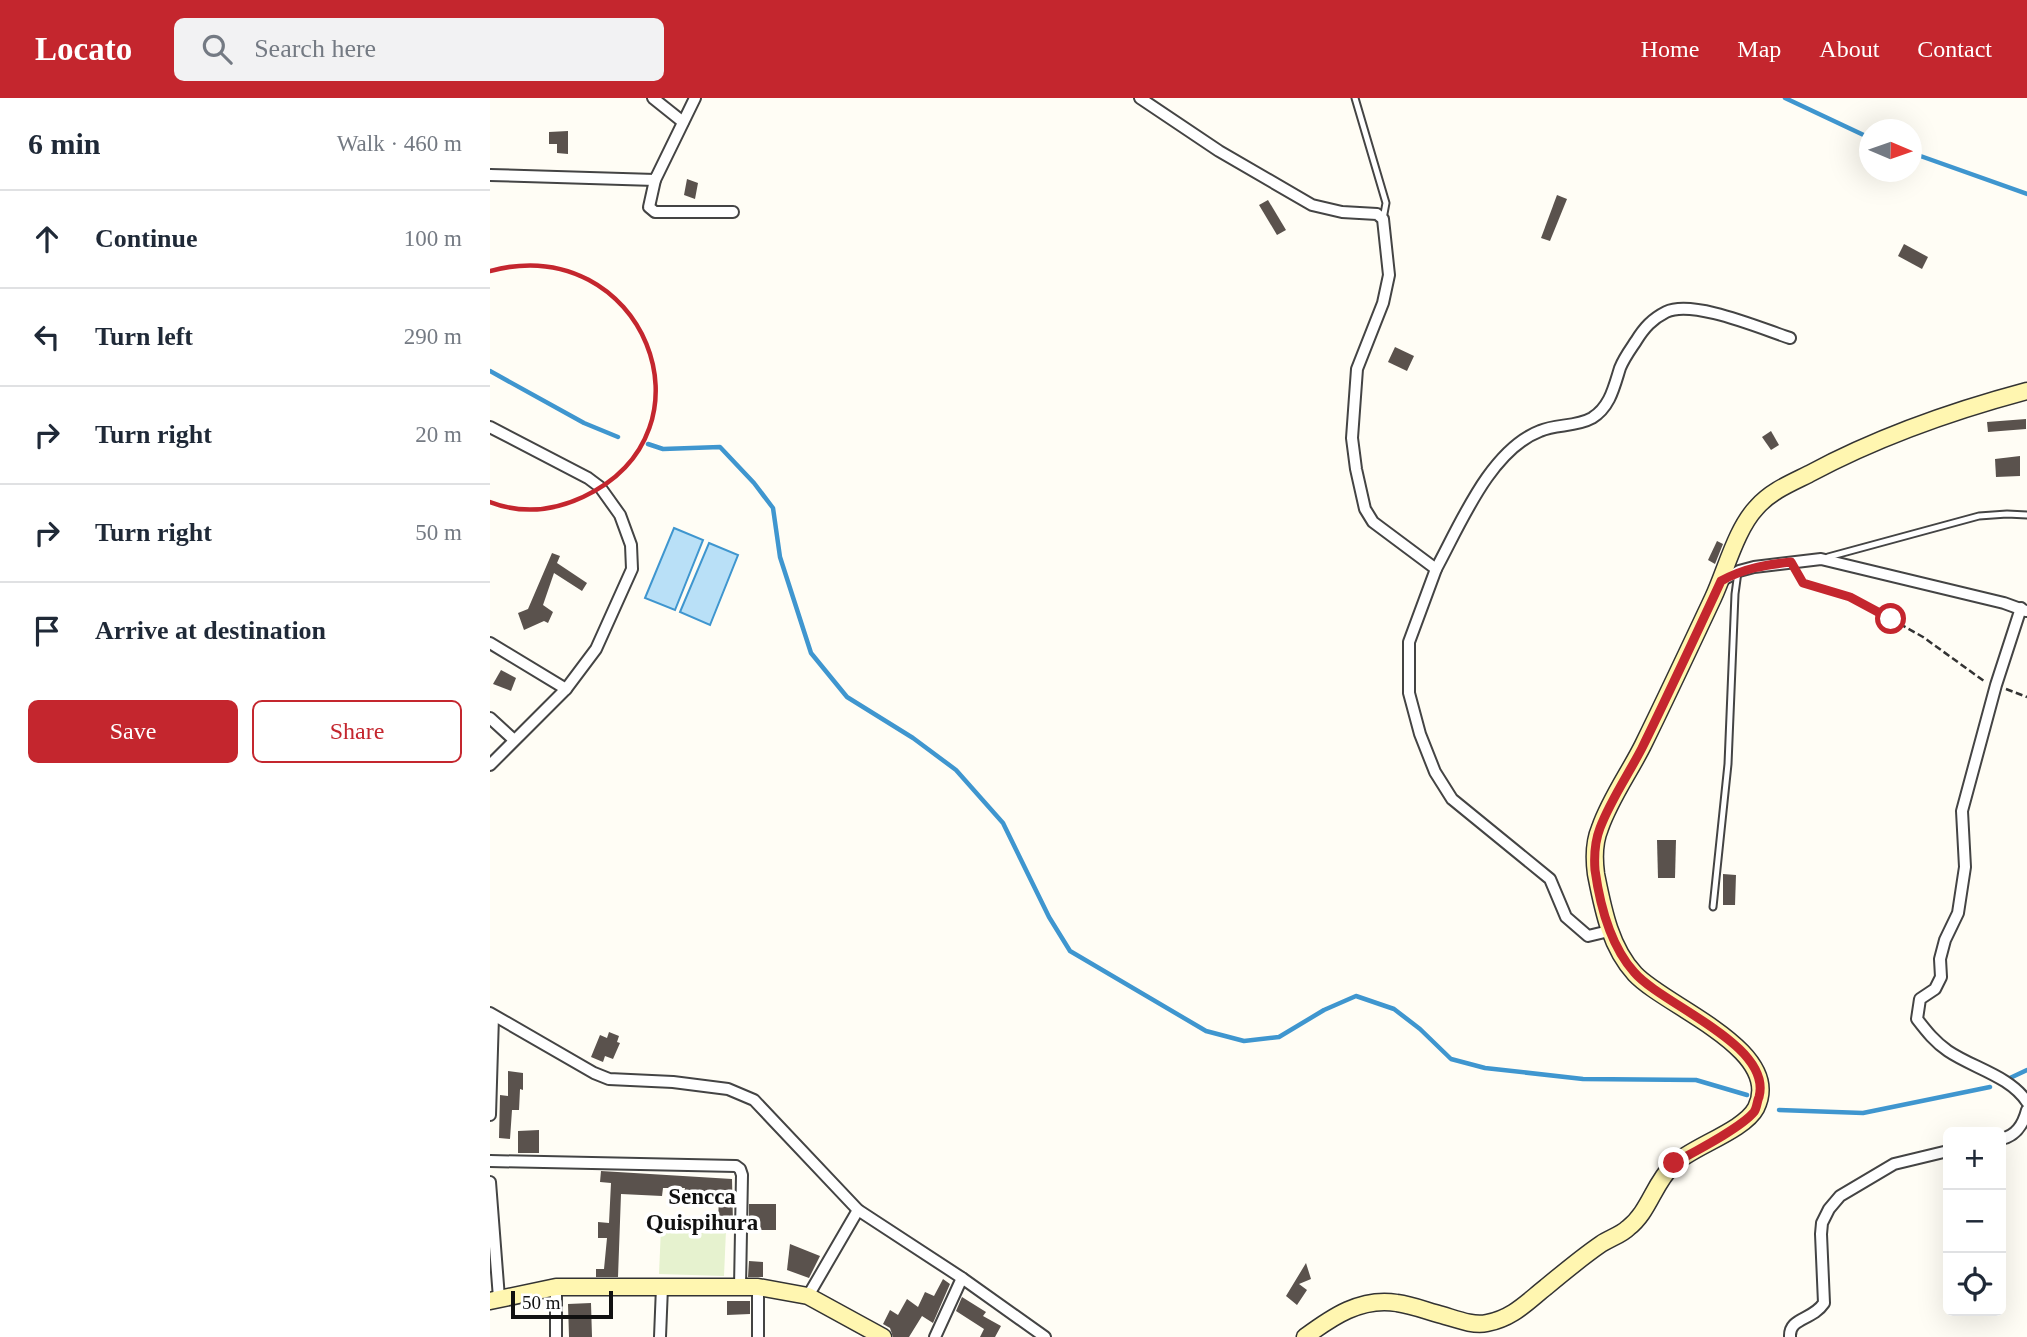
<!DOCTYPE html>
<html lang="en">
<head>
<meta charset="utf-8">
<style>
  body { margin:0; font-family:Georgia,serif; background:#f2f2f3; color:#1f2937 }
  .controls { position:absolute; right:21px; bottom:21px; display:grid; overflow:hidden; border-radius:10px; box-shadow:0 7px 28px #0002 }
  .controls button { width:63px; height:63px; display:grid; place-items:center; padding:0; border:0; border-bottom:2px solid #e0e1e3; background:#fff; color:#1f2937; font:35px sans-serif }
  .compass { position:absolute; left:1369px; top:21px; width:63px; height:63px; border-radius:50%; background:#fff; box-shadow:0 7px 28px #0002; rotate:92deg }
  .scale { position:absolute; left:21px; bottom:18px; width:102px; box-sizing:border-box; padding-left:7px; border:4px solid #111; border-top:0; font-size:19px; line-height:24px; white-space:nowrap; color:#111; -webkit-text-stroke:5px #fff; paint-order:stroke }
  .stop { position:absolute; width:21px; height:21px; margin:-16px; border:5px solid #c4262e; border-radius:50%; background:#fff }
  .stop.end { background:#c4262e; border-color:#fff; box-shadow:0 2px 7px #0008 }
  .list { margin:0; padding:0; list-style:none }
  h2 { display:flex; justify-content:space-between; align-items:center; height:91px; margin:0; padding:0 28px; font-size:30px }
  h2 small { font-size:23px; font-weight:400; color:#747a83 }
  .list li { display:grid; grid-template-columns:46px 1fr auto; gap:21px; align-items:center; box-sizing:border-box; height:98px; padding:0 28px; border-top:2px solid #e0e1e3 }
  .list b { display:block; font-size:26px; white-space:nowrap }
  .list em { font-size:23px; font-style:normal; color:#747a83 }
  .actions { display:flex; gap:14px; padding:21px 28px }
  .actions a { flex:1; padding:16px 0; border:2px solid #c4262e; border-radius:10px; text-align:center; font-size:24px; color:#c4262e }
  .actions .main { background:#c4262e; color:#fff }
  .icon { flex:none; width:38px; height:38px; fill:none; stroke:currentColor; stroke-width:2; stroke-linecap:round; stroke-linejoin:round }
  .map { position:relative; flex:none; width:1537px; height:1239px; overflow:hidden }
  header { display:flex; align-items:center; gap:42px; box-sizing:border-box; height:98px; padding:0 35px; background:#c4262e; color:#fff }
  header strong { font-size:33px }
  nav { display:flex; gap:38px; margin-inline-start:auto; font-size:24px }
  .search { width:490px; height:63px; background:#f2f2f3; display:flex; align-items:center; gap:18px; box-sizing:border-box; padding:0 24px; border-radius:10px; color:#747a83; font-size:26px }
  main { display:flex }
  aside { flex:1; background:#fff }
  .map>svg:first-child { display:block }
  .pitch { fill:#e6f2cf }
  .water { fill:#b9e0f7; stroke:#3f96cf; stroke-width:2 }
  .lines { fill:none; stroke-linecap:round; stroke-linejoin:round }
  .stream { stroke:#3f96cf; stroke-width:4.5 }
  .building { fill:#5a524d }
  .lane-casing { stroke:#444; stroke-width:9 }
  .street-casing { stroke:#444; stroke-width:14 }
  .secondary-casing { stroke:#333; stroke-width:19 }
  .path { stroke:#333; stroke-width:2.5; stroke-dasharray:7 3.5; stroke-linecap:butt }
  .lane { stroke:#fff; stroke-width:5 }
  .street { stroke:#fff; stroke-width:10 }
  .secondary { stroke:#fff6b0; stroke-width:16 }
  .rail { stroke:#c4262e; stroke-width:4.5 }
  .route { stroke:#c4262e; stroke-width:9 }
  .labels { text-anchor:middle; stroke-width:7; stroke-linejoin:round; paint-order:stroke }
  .neighbourhood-label { font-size:23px; font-weight:bold; fill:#111; stroke:#fff }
</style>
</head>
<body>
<header>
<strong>Locato</strong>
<div class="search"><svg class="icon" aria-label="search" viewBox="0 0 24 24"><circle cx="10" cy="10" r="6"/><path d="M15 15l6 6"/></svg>Search here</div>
<nav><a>Home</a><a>Map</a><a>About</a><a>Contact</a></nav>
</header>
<main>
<aside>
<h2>6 min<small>Walk · 460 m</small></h2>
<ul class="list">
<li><svg class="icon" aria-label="ahead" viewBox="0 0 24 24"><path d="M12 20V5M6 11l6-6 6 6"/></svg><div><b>Continue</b></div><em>100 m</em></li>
<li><svg class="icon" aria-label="left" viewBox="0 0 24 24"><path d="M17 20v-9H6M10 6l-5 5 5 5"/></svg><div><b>Turn left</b></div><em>290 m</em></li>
<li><svg class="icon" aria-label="right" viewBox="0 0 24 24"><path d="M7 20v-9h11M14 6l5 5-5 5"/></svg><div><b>Turn right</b></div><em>20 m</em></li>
<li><svg class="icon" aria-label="right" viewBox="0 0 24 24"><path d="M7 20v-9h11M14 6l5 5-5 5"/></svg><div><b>Turn right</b></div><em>50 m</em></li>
<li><svg class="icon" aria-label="arrive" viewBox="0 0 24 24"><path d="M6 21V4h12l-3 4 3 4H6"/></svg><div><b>Arrive at destination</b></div></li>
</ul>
<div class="actions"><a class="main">Save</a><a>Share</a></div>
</aside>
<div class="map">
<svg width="1537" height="1239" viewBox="0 0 1537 1239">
  <rect width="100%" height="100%" fill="#fffdf5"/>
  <polygon class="pitch" points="171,1130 236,1132 234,1178 169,1176"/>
  <g class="water">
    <polygon points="184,430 213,442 185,512 155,500"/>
    <polygon points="219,445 248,457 220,527 190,514"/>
  </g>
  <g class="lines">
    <g class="stream">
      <polyline points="1295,0 1380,40"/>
      <polyline points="1422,55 1537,96"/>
      <polyline points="0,273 94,325 128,339"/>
      <polyline points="158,346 173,351 230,349 264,385 283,410 290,459 321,555 357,599 423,640 466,672 513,725 559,819 580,853 716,933 754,943 789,939 834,912 866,898 904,911 930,931 961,961 995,970 1093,981 1206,982 1257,997"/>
      <polyline points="1520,980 1537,972"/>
      <polyline points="1289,1012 1373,1015 1500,989"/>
    </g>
  </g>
  <g class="building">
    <polygon points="78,33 78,56 67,55 67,46 59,46 59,34"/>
    <polygon points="197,81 208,85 205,101 194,97"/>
    <polygon points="1067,97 1077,101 1060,143 1051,140"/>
    <polygon points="778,102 796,132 787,137 769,107"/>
    <polygon points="1414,146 1438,159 1432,171 1408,158"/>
    <polygon points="905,249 924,258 917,273 898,264"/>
    <polygon points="1536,321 1536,331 1498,334 1497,324"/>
    <polygon points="1281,333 1289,347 1281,352 1272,339"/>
    <polygon points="1530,358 1530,378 1506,379 1505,361"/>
    <polygon points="1227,443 1233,446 1225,466 1218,462"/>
    <polygon points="62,455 70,458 67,465 97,485 92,493 64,475 53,507 63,514 58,525 54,523 34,532 28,515 38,511"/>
    <polygon points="11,572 26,580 21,593 3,586"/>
    <polygon points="1167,742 1186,742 1185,780 1168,780"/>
    <polygon points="1233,776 1246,777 1245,807 1233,807"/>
    <polygon points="119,934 129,938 127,944 130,945 123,961 115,958 113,964 101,959 110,937 117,940"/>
    <polygon points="18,973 33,975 33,992 30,991 29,1012 22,1012 20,1041 9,1040 10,997 18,998"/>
    <polygon points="49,1032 49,1055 28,1055 28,1033"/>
    <polygon points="111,1073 242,1081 243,1125 228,1125 229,1098 194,1096 195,1090 173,1090 172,1098 131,1096 128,1179 106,1179 106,1171 114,1171 117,1140 108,1140 108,1124 119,1125 121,1085 110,1084"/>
    <rect x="259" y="1106" width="27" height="26"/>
    <polygon points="300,1146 330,1158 319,1180 297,1172"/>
    <polygon points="259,1163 273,1164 273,1179 258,1179"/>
    <polygon points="816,1165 821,1181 809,1186 817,1192 807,1207 796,1198"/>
    <polygon points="453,1181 460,1186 443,1225 432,1218 419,1239 403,1239 400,1230 393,1226 400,1212 408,1217 417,1201 428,1209 435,1194 444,1198"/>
    <polygon points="472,1199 496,1214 493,1218 511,1228 505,1239 490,1239 494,1231 466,1213"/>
    <polygon points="237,1203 260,1203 260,1216 237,1217"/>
    <polygon points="101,1205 102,1239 79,1239 78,1206"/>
  </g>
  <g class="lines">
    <g class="lane-casing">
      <g id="lane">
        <polyline points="865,0 896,105 893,121"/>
        <polyline points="1338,459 1489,418 1517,416 1537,417"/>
        <polyline points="1223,809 1238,666 1245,496 1248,474"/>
      </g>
    </g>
    <g class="street-casing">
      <g id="street">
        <polyline points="163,0 193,24"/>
        <polyline points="650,0 729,53 822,107 852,114 887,116 893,121 899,177 893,205 867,271 862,340 866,371 875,411 883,424 946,471 919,544 919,595 930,636 945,674 962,701 1060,781 1076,819 1098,838 1119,833"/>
        <polyline points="0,77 165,82 205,0"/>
        <polyline points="165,82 159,109 165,114 243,114"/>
        <polyline points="0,329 98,380 110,389 130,417 141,447 142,471 106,551 76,591 0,545"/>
        <path d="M946,471C970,427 1000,352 1050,333C1066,326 1086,329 1102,320C1120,309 1124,289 1130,270C1134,260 1140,252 1146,243C1154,230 1162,221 1176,214C1203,201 1272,231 1300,240"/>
        <polyline points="1231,483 1249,473 1264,469 1331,461 1514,505 1536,513"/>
        <path d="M1531,510L1506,587L1472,713L1475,769L1468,815L1455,842L1450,861L1451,879L1445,891L1430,901L1427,921C1437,934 1445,944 1458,953C1483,970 1520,978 1537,1004"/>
        <polyline points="0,620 24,642"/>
        <polyline points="0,667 76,591"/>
        <polyline points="0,915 104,975 119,981 183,984 238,991 264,1002 368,1112 472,1180 555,1239"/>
        <polyline points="0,1017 3,918"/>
        <path d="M1511,1041C1526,1038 1533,1027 1537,1012"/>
        <polyline points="0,1063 246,1068 250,1071 252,1077 250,1189"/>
        <polyline points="0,1084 9,1200"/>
        <polyline points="66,1189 66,1239"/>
        <polyline points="318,1198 368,1112"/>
        <polyline points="170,1239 172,1189"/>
        <polyline points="268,1239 268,1189"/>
        <polyline points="445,1239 472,1180"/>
        <path d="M1300,1239C1299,1219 1322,1223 1334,1205L1331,1136L1332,1125L1339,1111L1350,1098L1404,1066L1458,1053"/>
      </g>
    </g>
    <g class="secondary-casing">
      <g id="secondary">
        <polyline points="0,1203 66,1189 268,1189 318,1198 393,1239"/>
        <path d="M815,1239C842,1219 871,1199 907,1205C922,1207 937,1213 952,1217C966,1221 983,1228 997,1225C1023,1220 1037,1204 1056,1189C1074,1174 1092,1159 1111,1146C1120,1140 1131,1137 1138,1130C1159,1114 1164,1085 1183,1067C1201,1049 1254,1033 1266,1010C1295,952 1176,909 1145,876C1120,849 1113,811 1106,776C1104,761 1104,744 1110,730C1120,701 1139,675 1153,647C1177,598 1200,549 1223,500C1236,472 1246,431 1267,409C1281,393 1301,385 1319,376C1388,339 1462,313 1537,293"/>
      </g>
    </g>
    <g class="path">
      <polyline points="1308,476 1313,485 1360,499 1401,521 1433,539 1494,583"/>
      <polyline points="1516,591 1537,599"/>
    </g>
    <use href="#lane" class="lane"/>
    <use href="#street" class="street"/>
    <use href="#secondary" class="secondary"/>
    <path class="rail" d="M0,173C152,132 234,333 93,399C63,413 31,416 0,404"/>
  </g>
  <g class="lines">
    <path class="route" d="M1184,1065C1204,1054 1251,1030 1264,1014C1267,1010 1267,1003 1269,999C1283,947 1172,907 1144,874C1120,847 1110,808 1105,772C1104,758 1105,743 1110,730C1120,703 1138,677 1152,650C1179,595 1205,539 1231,483C1254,470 1275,467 1301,464L1313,485L1360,499L1401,521"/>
  </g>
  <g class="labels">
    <g class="neighbourhood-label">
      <text x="212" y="1106">Sencca<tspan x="212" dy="26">Quispihura</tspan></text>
    </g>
  </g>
</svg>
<div class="controls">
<button>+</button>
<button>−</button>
<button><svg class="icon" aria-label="locate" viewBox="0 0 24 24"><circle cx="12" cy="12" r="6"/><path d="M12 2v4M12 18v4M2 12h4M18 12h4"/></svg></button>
</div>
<svg class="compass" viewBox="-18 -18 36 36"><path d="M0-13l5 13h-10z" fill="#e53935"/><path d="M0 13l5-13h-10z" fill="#747a83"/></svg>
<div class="scale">50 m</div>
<div class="stop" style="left:1401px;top:521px"></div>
<div class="stop end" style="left:1184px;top:1065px"></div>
</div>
</main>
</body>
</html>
